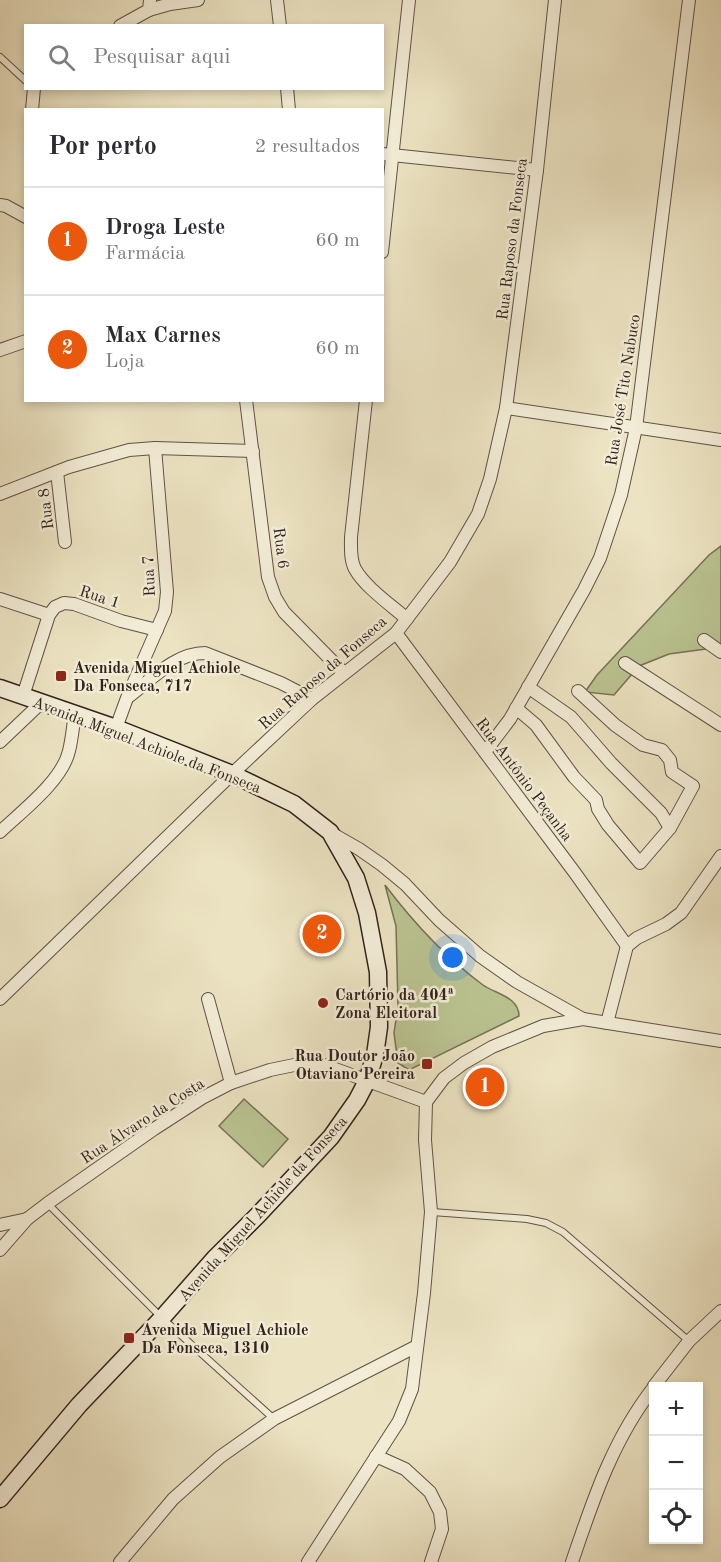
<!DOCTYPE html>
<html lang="pt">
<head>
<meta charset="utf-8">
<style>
  body { margin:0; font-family:"Old Standard TT",serif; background:#f2f2f3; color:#2b2b33 }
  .controls { position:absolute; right:18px; bottom:18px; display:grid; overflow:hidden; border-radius:0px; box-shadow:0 3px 9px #0003 }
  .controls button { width:54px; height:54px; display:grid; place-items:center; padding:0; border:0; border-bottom:2px solid #e1e1e2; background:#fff; color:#2b2b33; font:30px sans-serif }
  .you { position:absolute; left:453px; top:958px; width:21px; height:21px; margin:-15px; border:4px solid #fff; border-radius:50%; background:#1a73e8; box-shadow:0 0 0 9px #1a73e833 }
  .badge { display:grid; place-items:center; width:39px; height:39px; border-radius:50%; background:#ea580c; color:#fff; font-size:20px; font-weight:700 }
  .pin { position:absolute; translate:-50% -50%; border:3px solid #fff; box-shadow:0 2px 6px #0006 }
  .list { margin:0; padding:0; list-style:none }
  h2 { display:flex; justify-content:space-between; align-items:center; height:78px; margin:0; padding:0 24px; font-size:26px }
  h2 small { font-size:20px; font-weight:400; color:#7c7c81 }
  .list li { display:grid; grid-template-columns:39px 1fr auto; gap:18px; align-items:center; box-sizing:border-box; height:108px; padding:0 24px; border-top:2px solid #e1e1e2 }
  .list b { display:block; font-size:22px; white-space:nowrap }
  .list p { margin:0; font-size:20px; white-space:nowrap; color:#7c7c81 }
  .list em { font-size:20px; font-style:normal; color:#7c7c81 }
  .icon { flex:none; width:33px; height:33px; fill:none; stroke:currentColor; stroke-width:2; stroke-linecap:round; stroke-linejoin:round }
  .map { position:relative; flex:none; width:721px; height:1562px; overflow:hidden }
  .search { position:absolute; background:#fff; box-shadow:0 3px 9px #0003; left:24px; top:24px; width:360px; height:66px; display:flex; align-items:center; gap:15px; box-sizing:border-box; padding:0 21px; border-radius:0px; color:#7c7c81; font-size:22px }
  .panel { position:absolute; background:#fff; box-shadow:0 3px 9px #0003; left:24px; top:108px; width:360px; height:294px; border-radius:0px }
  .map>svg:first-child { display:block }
  .green { fill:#bac391; stroke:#767256; stroke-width:1.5 }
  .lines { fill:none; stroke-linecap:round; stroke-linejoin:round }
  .lane-casing { stroke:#605246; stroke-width:8 }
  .street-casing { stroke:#605246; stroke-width:14 }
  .secondary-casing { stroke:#31221c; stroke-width:19 }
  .lane { stroke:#f3edd7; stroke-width:6 }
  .street { stroke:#f3edd7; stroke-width:12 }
  .secondary { stroke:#f3edd7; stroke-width:16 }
  .poi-dot { fill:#8f2418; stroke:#f3edd7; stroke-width:2 }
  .labels { text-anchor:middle; stroke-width:5; stroke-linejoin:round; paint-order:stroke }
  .street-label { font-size:16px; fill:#31221c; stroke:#f3edd7 }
  .poi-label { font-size:16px; font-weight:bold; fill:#31221c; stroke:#f3edd7; text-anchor:start }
</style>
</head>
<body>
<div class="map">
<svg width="721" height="1562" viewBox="0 0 721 1562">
  <rect width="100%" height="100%" fill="#ece3c2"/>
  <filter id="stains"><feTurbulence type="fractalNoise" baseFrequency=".00333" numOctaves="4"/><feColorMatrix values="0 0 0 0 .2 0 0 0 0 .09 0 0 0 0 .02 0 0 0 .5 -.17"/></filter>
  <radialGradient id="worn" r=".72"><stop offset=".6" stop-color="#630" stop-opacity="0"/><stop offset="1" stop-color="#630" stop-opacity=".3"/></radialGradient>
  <g class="green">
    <polygon points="721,546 721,647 669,654 639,666 614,695 585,692 597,675 709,555"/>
    <path d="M385,885C413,922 445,957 483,985C496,994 519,997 519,1016L409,1070L398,1063L394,1033L398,1006L396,926Z"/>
    <polygon points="244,1099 288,1139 263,1167 219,1126"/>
  </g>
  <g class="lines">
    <g class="lane-casing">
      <g id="lane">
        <polyline points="0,57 26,81"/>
        <polyline points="48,1204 162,1318 274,1419"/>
        <polyline points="432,1212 527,1219 546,1223 563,1232 689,1341"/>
      </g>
    </g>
    <g class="street-casing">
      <g id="street">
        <polyline points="277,0 280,26"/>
        <polyline points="149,10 170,4 198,0"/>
        <polyline points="120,26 149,10 150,0"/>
        <polyline points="287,88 289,110"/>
        <polyline points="32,110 34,88"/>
        <polyline points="382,154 537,170"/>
        <polyline points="0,205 6,206 26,217"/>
        <polyline points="382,252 409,0"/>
        <polyline points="0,350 26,341"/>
        <polyline points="246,400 268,577 275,597 284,612 344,673"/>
        <path d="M366,400L351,537C351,547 350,560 355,569C365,587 391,605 407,619"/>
        <polyline points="506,408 721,440"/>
        <polyline points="57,472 65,542"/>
        <polyline points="0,494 69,467 129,450 155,448 253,451"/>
        <polyline points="0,599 49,615"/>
        <polyline points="396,633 575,873 627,946"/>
        <polyline points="704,640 721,652"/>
        <polyline points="625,663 721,725"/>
        <polyline points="528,687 571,717 611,763 661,813 670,828"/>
        <polyline points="23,696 49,615 55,607 64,603 74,604 121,621 157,630"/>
        <path d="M128,697C151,680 175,653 205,653L281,683L312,699"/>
        <polyline points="516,708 536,725 574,777 596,800 598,809 608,825 640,863 670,828 693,786 672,772 670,760 662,750 643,745 615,725 578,691"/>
        <polyline points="116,728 127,698 165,611 167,592 155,448"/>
        <polyline points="0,742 41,703"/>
        <polyline points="485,752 510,719 584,590 600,558 621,495 636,428 689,0"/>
        <path d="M0,832C22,811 62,781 69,751C72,739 73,726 75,713"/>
        <polyline points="331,833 359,849 382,865 405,884 439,920 480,956 517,982 583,1019"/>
        <polyline points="0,999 232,774 312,699 396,633 450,562 478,514 490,479 506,408 537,170 555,0"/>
        <polyline points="208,999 231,1083"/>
        <polyline points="607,1023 627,946 637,938 666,924 681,913 721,856"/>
        <polyline points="426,1102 444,1078 464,1063 492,1047 543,1026 583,1019 721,1041"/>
        <polyline points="0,1225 27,1219"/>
        <polyline points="0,1250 27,1219 48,1203 154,1129 202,1098 231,1083 270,1070 299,1064 324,1065 426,1102"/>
        <polyline points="654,1386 689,1341 721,1311"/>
        <polyline points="376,1456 405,1469 430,1492 440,1512 442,1529 431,1562"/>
        <polyline points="120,1562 173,1499 220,1457 274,1419 417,1346"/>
        <polyline points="308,1562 399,1421 412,1389 424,1293 431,1212 425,1140 426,1102"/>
        <path d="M572,1562C593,1500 613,1439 654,1387"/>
      </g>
    </g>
    <g class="secondary-casing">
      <polyline id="secondary" points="0,688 116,728 232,774 294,804 330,832 356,878 367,913 378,972 379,1027 375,1055 367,1081 357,1100 331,1137 258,1215 214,1259 162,1318 79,1405 0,1499"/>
    </g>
    <use href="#lane" class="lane"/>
    <use href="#street" class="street"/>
    <use href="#secondary" class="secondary"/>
  </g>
  <g class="poi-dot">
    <rect x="55" y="670" width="12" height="12" rx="3"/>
    <circle cx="323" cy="1003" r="6"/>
    <rect x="421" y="1058" width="12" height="12" rx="3"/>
    <rect x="123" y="1332" width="12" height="12" rx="3"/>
  </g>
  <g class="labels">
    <g class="street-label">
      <text transform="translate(511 239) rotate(-83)" y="6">Rua Raposo da Fonseca</text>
      <text transform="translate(622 390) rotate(-81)" y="6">Rua José Tito Nabuco</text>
      <text transform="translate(45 509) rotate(-97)" y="6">Rua 8</text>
      <text transform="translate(282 548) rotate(83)" y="6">Rua 6</text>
      <text transform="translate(148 576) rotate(-93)" y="6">Rua 7</text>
      <text transform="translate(100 596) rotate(18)" y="6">Rua 1</text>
      <text transform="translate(322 672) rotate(-41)" y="6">Rua Raposo da Fonseca</text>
      <text transform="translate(147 744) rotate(21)" y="6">Avenida Miguel Achiole da Fonseca</text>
      <text transform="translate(525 779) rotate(53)" y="6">Rua Antônio Peçanha</text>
      <text transform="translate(142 1120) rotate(-33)" y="6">Rua Álvaro da Costa</text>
      <text transform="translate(262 1208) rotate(-48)" y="6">Avenida Miguel Achiole da Fonseca</text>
    </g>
    <g class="poi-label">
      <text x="73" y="673">Avenida Miguel Achiole<tspan x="73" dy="18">Da Fonseca, 717</tspan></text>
      <text x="335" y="1000">Cartório da 404ª<tspan x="335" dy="18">Zona Eleitoral</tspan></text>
      <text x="415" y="1061" text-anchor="end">Rua Doutor João<tspan x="415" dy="18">Otaviano Pereira</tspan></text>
      <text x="141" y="1335">Avenida Miguel Achiole<tspan x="141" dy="18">Da Fonseca, 1310</tspan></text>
    </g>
  </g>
  <rect width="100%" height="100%" filter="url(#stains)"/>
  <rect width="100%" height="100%" fill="url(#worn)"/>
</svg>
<div class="controls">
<button>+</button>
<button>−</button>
<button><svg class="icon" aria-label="locate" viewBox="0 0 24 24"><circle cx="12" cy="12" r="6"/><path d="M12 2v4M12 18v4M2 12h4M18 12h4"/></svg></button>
</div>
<div class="you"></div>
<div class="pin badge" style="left:485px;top:1087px">1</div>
<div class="pin badge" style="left:322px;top:934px">2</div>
<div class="search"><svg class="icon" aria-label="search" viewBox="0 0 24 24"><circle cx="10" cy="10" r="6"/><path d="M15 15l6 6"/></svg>Pesquisar aqui</div>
<section class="panel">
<h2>Por perto<small>2 resultados</small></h2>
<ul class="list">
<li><span class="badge">1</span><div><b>Droga Leste</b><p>Farmácia</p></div><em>60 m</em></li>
<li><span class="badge">2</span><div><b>Max Carnes</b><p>Loja</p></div><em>60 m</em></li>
</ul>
</section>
</div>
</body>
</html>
